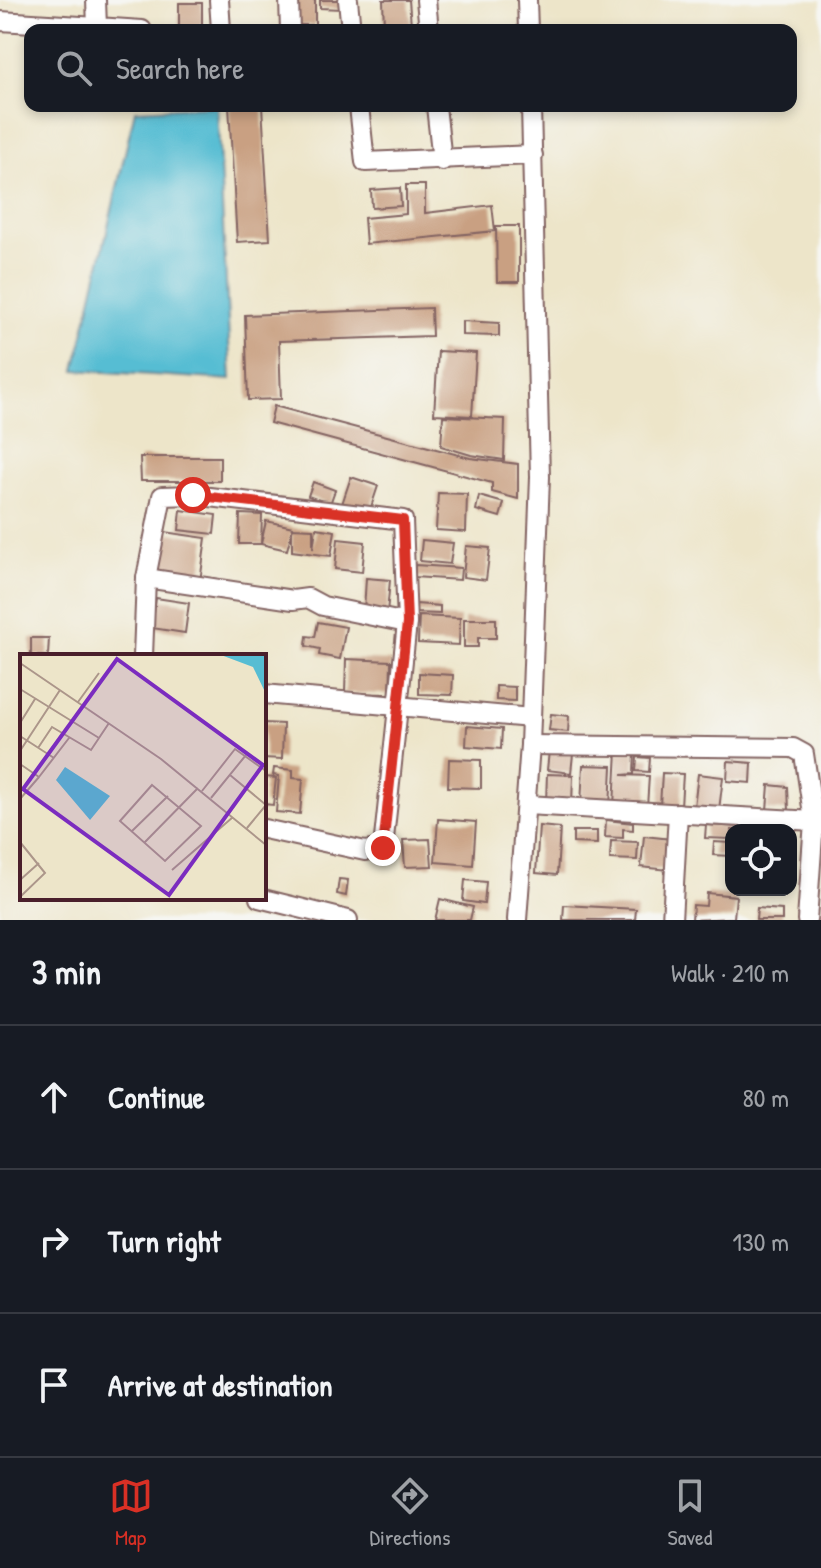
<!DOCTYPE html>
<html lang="en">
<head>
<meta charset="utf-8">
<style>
  body { margin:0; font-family:"Patrick Hand",sans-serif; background:#242831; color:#f1f3f6 }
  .controls { position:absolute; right:24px; bottom:24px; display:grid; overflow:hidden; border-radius:16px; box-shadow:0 4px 12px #0003 }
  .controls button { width:72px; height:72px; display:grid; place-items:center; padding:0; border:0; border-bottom:2px solid #363941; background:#171b24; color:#f1f3f6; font:40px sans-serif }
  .stop { position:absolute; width:24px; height:24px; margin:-18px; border:6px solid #d93025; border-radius:50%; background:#fff }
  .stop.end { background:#d93025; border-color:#fff; box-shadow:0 2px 8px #0008 }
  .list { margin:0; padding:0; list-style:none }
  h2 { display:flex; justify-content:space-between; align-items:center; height:104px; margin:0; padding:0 32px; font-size:34px }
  h2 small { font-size:26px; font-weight:400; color:#9ea1a6 }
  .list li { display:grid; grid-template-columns:52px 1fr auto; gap:24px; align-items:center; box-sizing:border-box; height:144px; padding:0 32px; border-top:2px solid #363941 }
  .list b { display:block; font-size:30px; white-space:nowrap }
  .list em { font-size:26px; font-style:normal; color:#9ea1a6 }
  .icon { flex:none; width:44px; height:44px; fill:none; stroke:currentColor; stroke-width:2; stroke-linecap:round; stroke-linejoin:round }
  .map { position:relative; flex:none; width:821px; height:920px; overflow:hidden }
  .search { position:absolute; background:#171b24; box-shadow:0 4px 12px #0003; left:24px; right:24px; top:24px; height:88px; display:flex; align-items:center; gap:20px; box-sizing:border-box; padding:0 28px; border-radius:16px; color:#9ea1a6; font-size:30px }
  .sheet { height:536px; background:#171b24 }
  nav { display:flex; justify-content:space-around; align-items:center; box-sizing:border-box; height:112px; border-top:2px solid #363941; background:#171b24; font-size:22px; color:#9ea1a6 }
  nav a { display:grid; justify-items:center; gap:4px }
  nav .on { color:#d93025 }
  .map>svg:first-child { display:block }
  .water { fill:#56bdd3; stroke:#506e7f; stroke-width:2 }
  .building { fill:#c9a082 }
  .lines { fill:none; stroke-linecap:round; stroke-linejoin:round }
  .minor-casing { stroke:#836462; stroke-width:22 }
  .minor { stroke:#fff; stroke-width:18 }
  .route { stroke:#d93025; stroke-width:10 }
  .inset-road { fill:none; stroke:#ac968a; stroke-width:2 }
  .view { fill:#7b2cbf; fill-opacity:0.15; stroke:#7b2cbf; stroke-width:4 }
  .inset-edge { fill:none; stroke:#4a1f2b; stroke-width:4 }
</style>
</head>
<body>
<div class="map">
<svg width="821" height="920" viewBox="0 0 821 920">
  <rect width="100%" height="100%" fill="#f6f6f2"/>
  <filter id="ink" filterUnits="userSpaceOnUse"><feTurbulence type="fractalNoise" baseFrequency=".0125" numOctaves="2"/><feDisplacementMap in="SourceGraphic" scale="16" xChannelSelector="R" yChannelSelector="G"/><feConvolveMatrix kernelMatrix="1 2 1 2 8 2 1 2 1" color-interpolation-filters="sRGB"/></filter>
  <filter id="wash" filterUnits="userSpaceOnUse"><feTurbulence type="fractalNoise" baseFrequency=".006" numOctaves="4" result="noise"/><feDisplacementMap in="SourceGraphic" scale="32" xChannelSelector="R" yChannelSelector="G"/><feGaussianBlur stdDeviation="1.8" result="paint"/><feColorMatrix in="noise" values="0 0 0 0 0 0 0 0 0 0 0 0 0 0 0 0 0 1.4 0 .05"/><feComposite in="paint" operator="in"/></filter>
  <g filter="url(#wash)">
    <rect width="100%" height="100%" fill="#ede5c9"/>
    <polygon class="water" points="217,106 231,380 75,370 135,110"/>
    <g id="blocks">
      <g class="building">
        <polygon points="295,0 315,0 315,25 294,25"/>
        <polygon points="320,0 340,0 341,9 320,8"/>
        <polygon points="383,0 409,0 411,25 384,26"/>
        <rect x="179" y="3" width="23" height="26"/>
        <polygon points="229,106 262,106 270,240 237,242"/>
        <polygon points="406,185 425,185 425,213 492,205 495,231 366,244 364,218 406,214"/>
        <polygon points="400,188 401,206 372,208 371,190"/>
        <polygon points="496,226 519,226 519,282 497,282"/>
        <polygon points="431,308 432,336 279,341 281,399 248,400 245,315"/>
        <polygon points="462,321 499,323 499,336 462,335"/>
        <polygon points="438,351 476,353 472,416 434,414"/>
        <polygon points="274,406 470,458 518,464 518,499 492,492 492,483 270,423"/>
        <polygon points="443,416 505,419 504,460 471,455 441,446"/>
        <polygon points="140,457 220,457 220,481 141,481"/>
        <polygon points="351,477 378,486 369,513 342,504"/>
        <polygon points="313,482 335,490 330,504 308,496"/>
        <polygon points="438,493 467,494 466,532 436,530"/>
        <polygon points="479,496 504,503 500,517 476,510"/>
        <polygon points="181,510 216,515 214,534 179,530"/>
        <polygon points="240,514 262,515 261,544 266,521 293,527 287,550 261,544 239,544"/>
        <polygon points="292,528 313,529 313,549 316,528 335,531 331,556 292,551"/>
        <polygon points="157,531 206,538 200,582 151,575"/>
        <polygon points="338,539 365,542 362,572 335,569"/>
        <polygon points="422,540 453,543 450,564 420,561"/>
        <polygon points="466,546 490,548 486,580 463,577"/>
        <polygon points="415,565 461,568 460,580 414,577"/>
        <polygon points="366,578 390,580 387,613 364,611"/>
        <polygon points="156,598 189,603 185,633 152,628"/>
        <polygon points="416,604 440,606 440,614 416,613"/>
        <polygon points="419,616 460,618 459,645 418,643"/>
        <polygon points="464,619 496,619 496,638 478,638 478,647 464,647"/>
        <polygon points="318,622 346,627 340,659 319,655 320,649 306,646 307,636 315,637"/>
        <polygon points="31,638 49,638 48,656 31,656"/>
        <polygon points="346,659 391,661 390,694 345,693"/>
        <polygon points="419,673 453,675 452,695 419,694"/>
        <polygon points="496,686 515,687 515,701 496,700"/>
        <polygon points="551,714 569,716 568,732 549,730"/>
        <polygon points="264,723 283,724 282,759 264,758"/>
        <polygon points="467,726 502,729 501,749 466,746"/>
        <polygon points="549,751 573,754 571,773 547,770"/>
        <polygon points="617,751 635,752 634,774 622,775 649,776 647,807 614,806"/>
        <polygon points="637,757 650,758 649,772 636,771"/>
        <polygon points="449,759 481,760 481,788 448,787"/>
        <polygon points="728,761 752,763 751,783 727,781"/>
        <polygon points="583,765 612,766 610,807 581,806"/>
        <polygon points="274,768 293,770 293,778 303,779 300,814 276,812 279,776 273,775"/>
        <polygon points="662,773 683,774 681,806 660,806"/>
        <polygon points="547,774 573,775 572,804 546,803"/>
        <polygon points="698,774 723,777 719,810 694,807"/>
        <polygon points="264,777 276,778 273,805 264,804"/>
        <polygon points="769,785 788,787 789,811 767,810"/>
        <polygon points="438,819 476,822 473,865 435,862"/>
        <polygon points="606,820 633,823 633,830 623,829 623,838 605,837"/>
        <polygon points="706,825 742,827 742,830 731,830 731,839 705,838"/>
        <polygon points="539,826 560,828 557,875 536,873"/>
        <polygon points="573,831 597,831 597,844 573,843"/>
        <polygon points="644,836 671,839 669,870 641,867"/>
        <polygon points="430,839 432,866 405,867 403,840"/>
        <polygon points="611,841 638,842 637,860 610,859"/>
        <polygon points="714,842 731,843 731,856 713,855"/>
        <polygon points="339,879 348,880 346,896 337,894"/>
        <polygon points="465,880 486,882 484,904 463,901"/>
        <polygon points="707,893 736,896 734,918 692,920 693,905 706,906"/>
        <polygon points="440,899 473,907 470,920 435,920"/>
        <polygon points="564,905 636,909 635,920 563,920"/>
        <polygon points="757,908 782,910 782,920 756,920"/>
      </g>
    </g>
  </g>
  <g filter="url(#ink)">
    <use href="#blocks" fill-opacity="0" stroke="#836462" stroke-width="2"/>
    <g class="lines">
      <g class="minor-casing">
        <g id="minor">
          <polyline points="96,0 97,27 142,30"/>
          <polyline points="219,0 221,30"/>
          <polyline points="289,0 290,30"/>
          <polyline points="348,0 351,30"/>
          <polyline points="426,0 429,30"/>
          <polyline points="527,0 528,30"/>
          <polyline points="0,21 97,27"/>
          <polyline points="359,106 365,162 533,155"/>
          <polyline points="436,106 442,161"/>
          <polyline points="146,578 293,600 308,598 323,606 407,623"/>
          <polyline points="143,656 146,578 162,496 193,495 403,520 407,623 383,848 365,851 264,829"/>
          <polyline points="264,694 531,718"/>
          <polyline points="530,745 793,748 804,754 814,821 807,920"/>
          <polyline points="526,805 814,821"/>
          <polyline points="259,898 348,920"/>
          <polyline points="517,920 530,745 540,477 531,106"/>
          <polyline points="672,920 678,813"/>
        </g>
      </g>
      <use href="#minor" class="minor"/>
    </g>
  </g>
  <g class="lines" filter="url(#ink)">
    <polyline class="route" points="193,495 403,520 407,623 383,848"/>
  </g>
  <g transform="translate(20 654)">
    <rect width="246" height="246" fill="#ede5c9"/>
    <path d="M201,1H246V40L233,13ZM45,113L90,142L70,166L36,126Z" fill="#56bdd3"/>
    <path class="inset-road" d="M0,9L141,105L246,191M0,35L79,84M58,48L79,19M0,69L15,45M0,82L34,104M18,94L32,73L71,96L89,69M0,97L40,36M0,110L19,123L49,84M210,121L246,151M132,131L181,172L145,207L100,167ZM182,137L215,95L246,117M191,144L226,101M0,145L19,123M227,174L246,151M111,178L148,142M0,188L25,219L0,243M124,189L178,134M152,216L213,163M0,226L19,209"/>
    <path class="view" d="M97,5L243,111L149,241L3,135Z"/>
    <rect width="246" height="246" class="inset-edge"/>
  </g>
</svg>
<div class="controls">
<button><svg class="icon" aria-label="locate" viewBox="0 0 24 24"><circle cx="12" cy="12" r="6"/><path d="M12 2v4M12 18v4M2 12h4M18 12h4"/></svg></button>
</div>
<div class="stop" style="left:193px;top:495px"></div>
<div class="stop end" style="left:383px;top:848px"></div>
<div class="search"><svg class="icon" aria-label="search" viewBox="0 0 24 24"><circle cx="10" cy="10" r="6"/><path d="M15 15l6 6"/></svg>Search here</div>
</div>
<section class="sheet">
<h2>3 min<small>Walk · 210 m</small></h2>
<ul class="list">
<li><svg class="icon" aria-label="ahead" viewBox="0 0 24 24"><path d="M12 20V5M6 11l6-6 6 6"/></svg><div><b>Continue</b></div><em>80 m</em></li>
<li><svg class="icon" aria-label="right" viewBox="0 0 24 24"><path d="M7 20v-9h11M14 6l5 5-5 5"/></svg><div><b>Turn right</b></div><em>130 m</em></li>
<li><svg class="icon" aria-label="arrive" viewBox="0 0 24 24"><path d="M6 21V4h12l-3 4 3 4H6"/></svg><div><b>Arrive at destination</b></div></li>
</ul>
</section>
<nav>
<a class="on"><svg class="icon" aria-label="map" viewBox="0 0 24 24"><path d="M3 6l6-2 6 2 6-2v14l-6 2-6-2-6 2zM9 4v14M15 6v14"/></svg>Map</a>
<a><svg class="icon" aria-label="directions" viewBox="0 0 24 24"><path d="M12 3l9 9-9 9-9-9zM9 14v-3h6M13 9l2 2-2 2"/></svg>Directions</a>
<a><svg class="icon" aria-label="saved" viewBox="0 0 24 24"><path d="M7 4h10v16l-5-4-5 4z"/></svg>Saved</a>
</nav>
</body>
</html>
